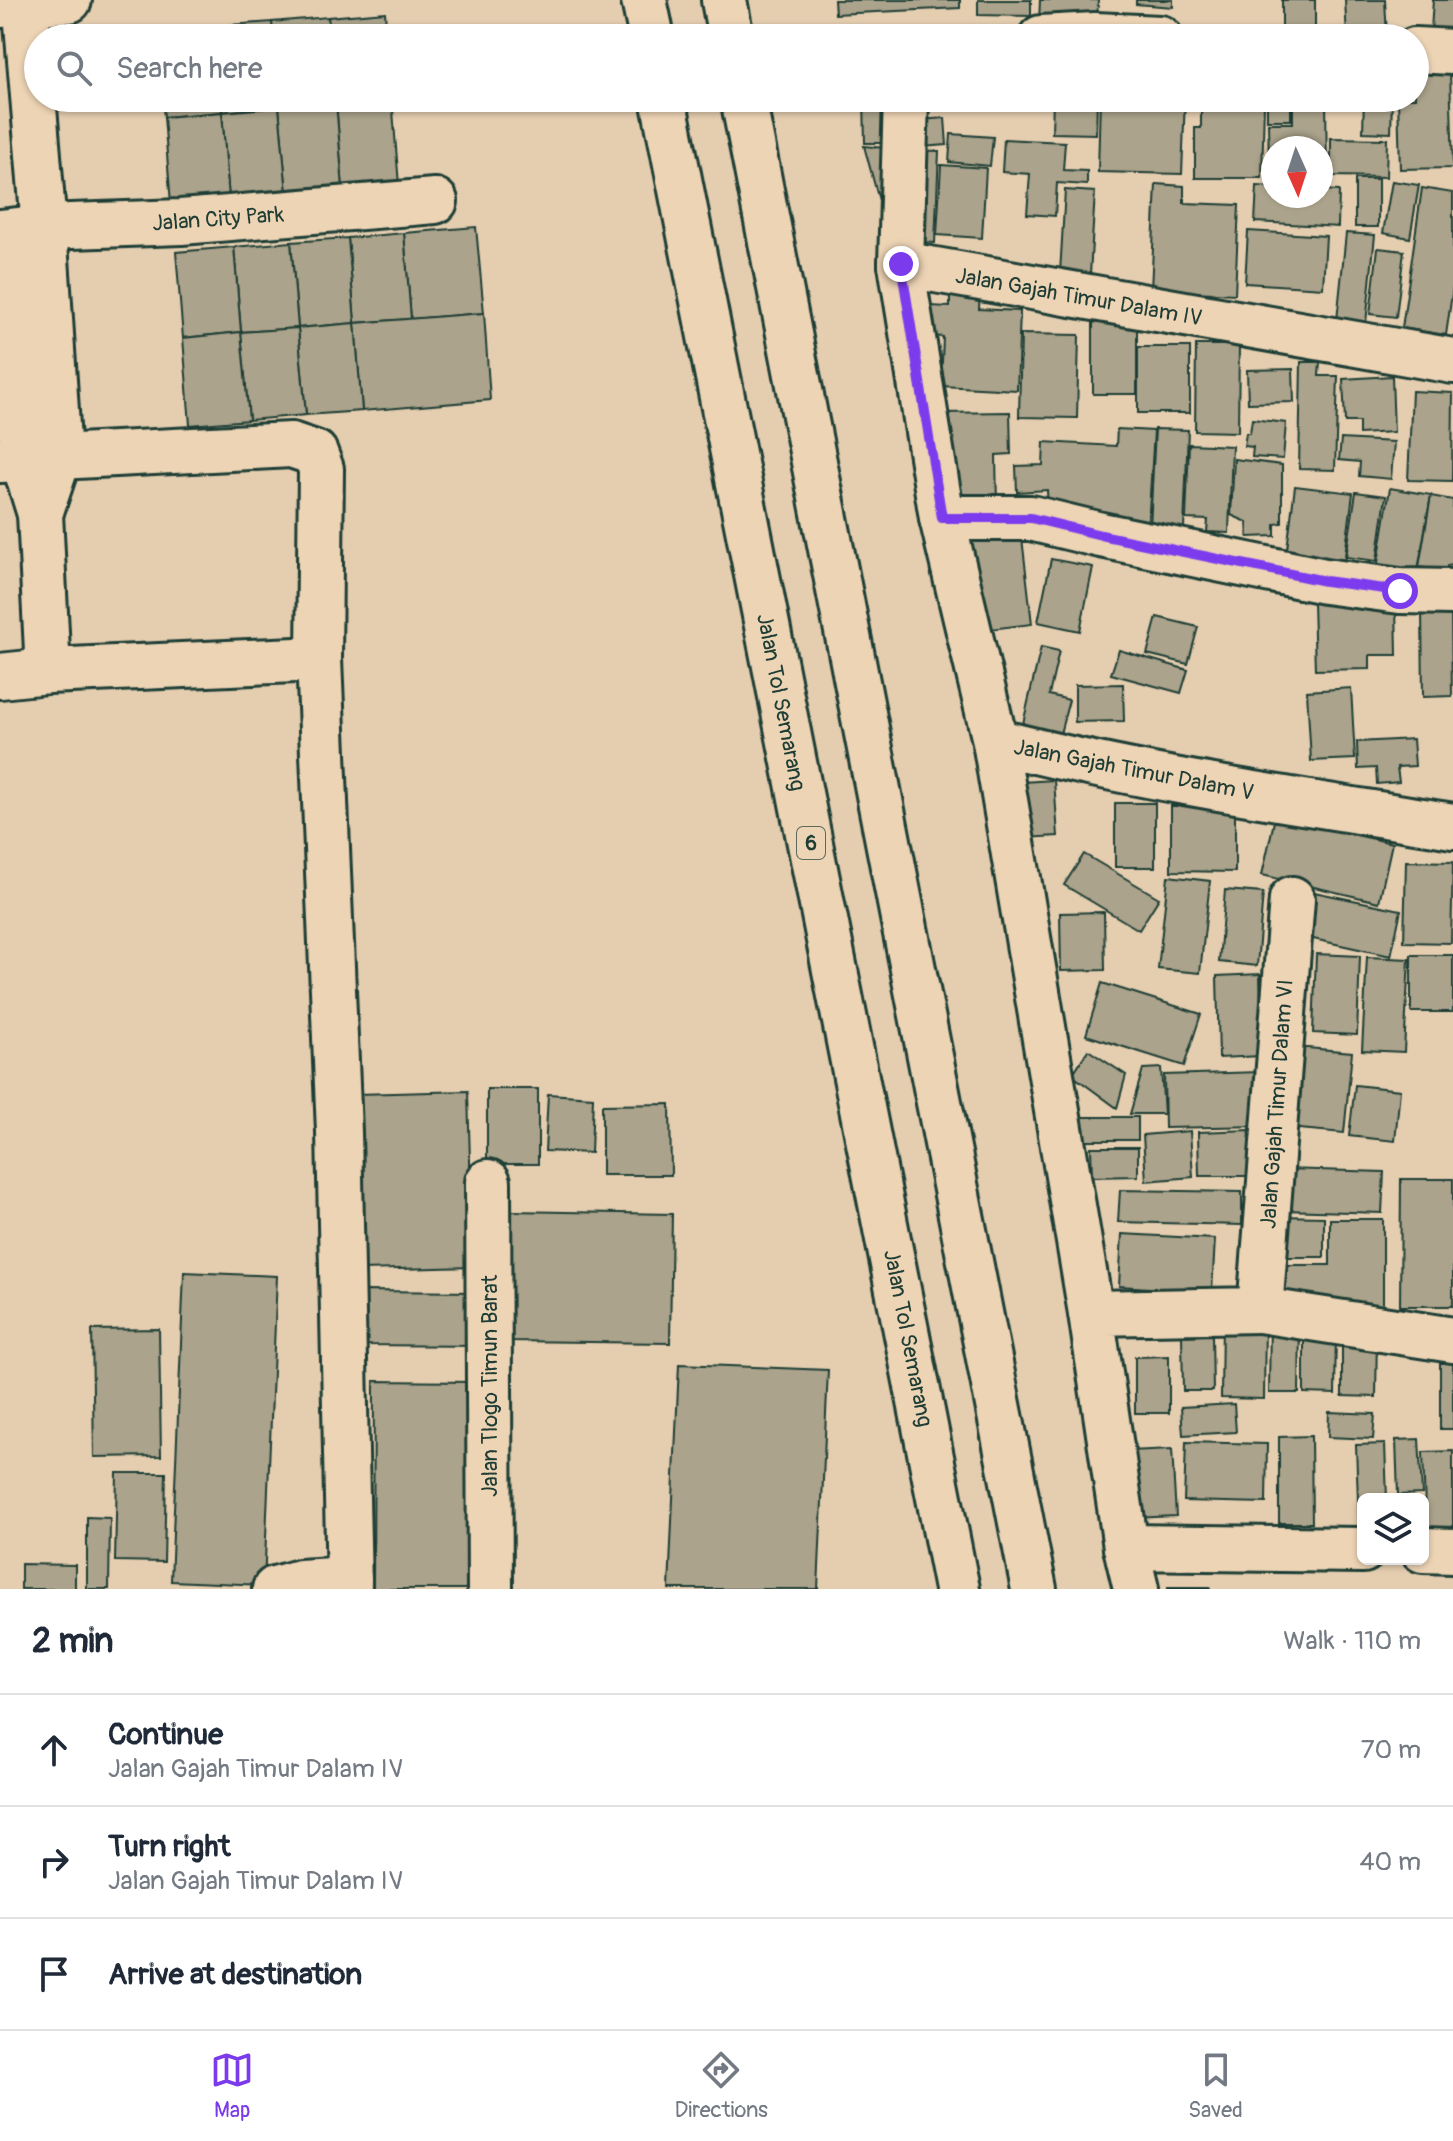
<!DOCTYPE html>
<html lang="en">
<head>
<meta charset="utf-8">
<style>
  body { margin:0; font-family:Pangolin,sans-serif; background:#f6f6f7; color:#1f2937 }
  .controls { position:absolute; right:24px; bottom:24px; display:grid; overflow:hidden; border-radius:12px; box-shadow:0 2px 6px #0004 }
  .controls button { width:72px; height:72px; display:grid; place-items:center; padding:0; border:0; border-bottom:2px solid #e0e1e3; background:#fff; color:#1f2937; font:40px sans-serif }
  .compass { position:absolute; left:1261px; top:136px; width:72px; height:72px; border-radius:50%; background:#fff; box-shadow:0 2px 6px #0004; rotate:177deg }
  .stop { position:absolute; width:24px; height:24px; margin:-18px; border:6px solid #7c3aed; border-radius:50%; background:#fff }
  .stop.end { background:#7c3aed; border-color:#fff; box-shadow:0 2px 8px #0008 }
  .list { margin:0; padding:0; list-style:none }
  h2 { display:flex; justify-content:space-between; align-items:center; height:104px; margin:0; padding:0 32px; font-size:34px }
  h2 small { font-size:26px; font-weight:400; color:#747a83 }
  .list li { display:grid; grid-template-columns:52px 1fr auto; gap:24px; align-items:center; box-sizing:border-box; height:112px; padding:0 32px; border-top:2px solid #e0e1e3 }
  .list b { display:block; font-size:30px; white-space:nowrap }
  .list p { margin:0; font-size:26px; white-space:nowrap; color:#747a83 }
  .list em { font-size:26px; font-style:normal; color:#747a83 }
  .icon { flex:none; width:44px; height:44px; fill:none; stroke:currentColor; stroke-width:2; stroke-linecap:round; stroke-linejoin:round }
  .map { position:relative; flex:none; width:1453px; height:1589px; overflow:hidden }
  .search { position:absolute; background:#fff; box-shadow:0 2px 6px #0004; left:24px; right:24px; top:24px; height:88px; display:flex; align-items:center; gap:20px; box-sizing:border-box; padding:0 28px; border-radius:44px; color:#747a83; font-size:30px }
  .sheet { height:440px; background:#fff }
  nav { display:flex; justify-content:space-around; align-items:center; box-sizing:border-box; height:112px; border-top:2px solid #e0e1e3; background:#fff; font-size:22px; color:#747a83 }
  nav a { display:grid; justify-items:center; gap:4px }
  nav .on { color:#7c3aed }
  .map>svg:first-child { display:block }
  .building { fill:#aba38b; stroke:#1f3d34; stroke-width:2 }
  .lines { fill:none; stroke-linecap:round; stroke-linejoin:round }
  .minor-casing { stroke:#1f3d34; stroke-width:50 }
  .highway-casing { stroke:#1f3d34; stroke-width:50 }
  .minor { stroke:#edd4b5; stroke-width:44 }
  .highway { stroke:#edd4b5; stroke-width:44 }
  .route { stroke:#7c3aed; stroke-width:10 }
  .labels { text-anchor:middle; stroke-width:6; stroke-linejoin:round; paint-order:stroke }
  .shield { fill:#edd4b5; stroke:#5d6a5b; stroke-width:2 }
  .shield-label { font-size:20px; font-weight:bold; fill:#1f3d34 }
  .street-label { font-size:22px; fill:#1f3d34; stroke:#edd4b5 }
</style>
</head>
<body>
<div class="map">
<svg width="1453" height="1589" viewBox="0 0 1453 1589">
  <rect width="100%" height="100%" fill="#e5ceb0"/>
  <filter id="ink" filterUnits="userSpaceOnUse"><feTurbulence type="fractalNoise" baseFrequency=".0125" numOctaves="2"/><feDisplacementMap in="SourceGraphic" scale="16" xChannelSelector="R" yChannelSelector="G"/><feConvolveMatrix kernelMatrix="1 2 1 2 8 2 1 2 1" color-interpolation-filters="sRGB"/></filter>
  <g filter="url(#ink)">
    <g class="building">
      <polygon points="834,0 960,0 960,8 835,14"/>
      <polygon points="978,0 1031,0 1031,16 978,15"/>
      <polygon points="1040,0 1098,0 1097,24 1039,22"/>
      <polygon points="1136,0 1173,0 1173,7 1136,4"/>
      <rect x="1282" y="0" width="33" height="30"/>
      <polygon points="1345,0 1385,0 1387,36 1347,38"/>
      <polygon points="1433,0 1453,0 1453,46 1430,45"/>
      <polygon points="385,12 387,38 330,38 328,17"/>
      <polygon points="328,17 330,38 273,38 272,22"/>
      <polygon points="272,22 273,38 216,38 215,26"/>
      <polygon points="215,26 216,38 158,38 157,31"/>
      <polygon points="1450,72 1453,168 1400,169 1398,98 1415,98 1415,73"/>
      <polygon points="162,98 221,98 222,112 164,117"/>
      <polygon points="221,98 278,98 279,107 222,112"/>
      <polygon points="278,98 335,98 336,102 279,107"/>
      <polygon points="335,98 383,98 336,102"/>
      <polygon points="392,98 399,185 343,189 336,102"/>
      <polygon points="864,98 894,98 895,143 865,143"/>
      <polygon points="1053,98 1097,98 1096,134 1052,133"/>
      <polygon points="1100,98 1185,98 1182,174 1098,172"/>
      <polygon points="1205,98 1223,98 1223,103 1264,103 1262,178 1195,178 1195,128 1201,128 1201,105 1205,105"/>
      <rect x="1267" y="98" width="24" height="22"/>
      <polygon points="1293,98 1326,98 1327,178 1321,178 1321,148 1273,148 1273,161 1269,161 1268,123 1293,123"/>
      <polygon points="1364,98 1392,98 1391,133 1363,132"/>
      <polygon points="336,102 343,189 287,194 279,107"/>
      <polygon points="279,107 287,194 229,199 222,112"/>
      <polygon points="222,112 229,199 171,204 164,117"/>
      <polygon points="945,118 947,145 908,148 906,121"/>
      <polygon points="951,134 993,137 990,166 949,162"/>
      <polygon points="1331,138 1387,139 1386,177 1331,176"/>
      <polygon points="1004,139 1065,142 1063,170 1087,171 1087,185 1057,183 1055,216 1027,214 1030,174 1002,172"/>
      <polygon points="864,146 894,149 889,237"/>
      <polygon points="907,150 939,151 935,243 922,242"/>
      <polygon points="941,165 986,168 982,238 937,235"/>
      <rect x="1355" y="179" width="23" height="48"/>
      <polygon points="1392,181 1419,185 1410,238 1383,233"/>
      <polygon points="1156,184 1184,186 1184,203 1239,205 1235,294 1151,290"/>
      <polygon points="1257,186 1273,187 1273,196 1321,196 1321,190 1339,191 1338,227 1255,222"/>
      <polygon points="1422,188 1453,193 1453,287 1446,335 1402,328"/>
      <polygon points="1065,190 1095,192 1090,275 1060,273"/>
      <polygon points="476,227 484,313 411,319 404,233"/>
      <polygon points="1248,231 1326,236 1323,288 1245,283"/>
      <polygon points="404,233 411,319 355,323 348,238"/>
      <polygon points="1346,233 1375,235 1365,333 1336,330"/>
      <polygon points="348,238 355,323 298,328 291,242"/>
      <polygon points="291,242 298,328 241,332 234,247"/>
      <polygon points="234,247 241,332 183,338 176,252"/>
      <polygon points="1378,248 1404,251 1396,317 1370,314"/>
      <polygon points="950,288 980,290 979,309 1020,311 1017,390 941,386 943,337 929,336 930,306 950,307"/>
      <polygon points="484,313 490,400 362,411 355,323"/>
      <rect x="1093" y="318" width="44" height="76"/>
      <polygon points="355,323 362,411 306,415 298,328"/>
      <polygon points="298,328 306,415 249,420 241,332"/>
      <polygon points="241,332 249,420 190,425 183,338"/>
      <polygon points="1021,334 1079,335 1077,418 1019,417"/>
      <polygon points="1196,345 1239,345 1238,432 1195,431"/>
      <rect x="1138" y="347" width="52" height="66"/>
      <polygon points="1301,362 1320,362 1319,376 1338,376 1335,470 1299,469"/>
      <polygon points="1293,369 1294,402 1248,403 1247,370"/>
      <polygon points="1392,376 1394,432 1359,434 1359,422 1345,422 1343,379"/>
      <polygon points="1412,391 1453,393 1452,481 1408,480"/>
      <polygon points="1010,412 1011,454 996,455 997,506 943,507 940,413"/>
      <polygon points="1252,419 1286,423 1283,459 1252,457 1253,447 1244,446 1246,433 1250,433"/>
      <polygon points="1117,429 1154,431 1148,527 1048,511 1047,490 1017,492 1016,466 1043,465 1044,442 1116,446"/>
      <polygon points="1155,429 1188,430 1184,529 1150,528"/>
      <polygon points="1341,439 1394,442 1391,479 1359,476 1360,462 1339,460"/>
      <polygon points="1189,444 1232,446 1229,533 1207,532 1208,520 1186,519"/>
      <polygon points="1234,459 1282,465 1282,523 1275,524 1275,536 1248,537 1247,522 1231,515"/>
      <polygon points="1295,486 1353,493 1344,564 1286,557"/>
      <polygon points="1390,488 1431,495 1416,582 1376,575"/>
      <polygon points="1356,492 1386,496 1377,561 1346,557"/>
      <polygon points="1431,496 1453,500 1453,565 1447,566 1446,571 1419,567"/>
      <polygon points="1021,529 1032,624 975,631 964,535"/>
      <polygon points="1051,559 1093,567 1080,631 1038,622"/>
      <polygon points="1313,603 1396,603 1397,655 1370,655 1370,669 1315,670"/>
      <polygon points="1422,610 1451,610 1452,696 1423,697"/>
      <polygon points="1157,617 1198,627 1188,664 1147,654"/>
      <polygon points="1041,647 1059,651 1049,695 1069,700 1058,741 1021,732"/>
      <polygon points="1119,650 1188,670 1181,693 1111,674"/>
      <polygon points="1123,684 1124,721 1075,722 1075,685"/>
      <polygon points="1351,688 1355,759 1311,761 1307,691"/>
      <polygon points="1413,739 1415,766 1397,767 1399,782 1377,784 1376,768 1358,769 1357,742"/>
      <polygon points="1054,780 1058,836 1026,838 1022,782"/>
      <rect x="1115" y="803" width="40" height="64"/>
      <polygon points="1171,806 1235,806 1235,872 1171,871"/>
      <polygon points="1275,817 1392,843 1379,902 1262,875"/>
      <polygon points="1084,854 1159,898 1139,930 1064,885"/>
      <polygon points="1406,861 1453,862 1451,943 1404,942"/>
      <polygon points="1168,876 1210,881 1200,973 1158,969"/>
      <polygon points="1225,890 1263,893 1257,966 1219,962"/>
      <polygon points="1314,892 1401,910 1391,956 1304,937"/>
      <polygon points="1104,912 1105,970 1061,971 1060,913"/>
      <polygon points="1316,954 1360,956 1357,1035 1313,1033"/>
      <rect x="1411" y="955" width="42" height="57"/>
      <polygon points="1367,957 1409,959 1404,1052 1362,1050"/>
      <polygon points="1260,974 1262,1056 1219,1058 1217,976"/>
      <polygon points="1102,983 1201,1014 1184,1066 1086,1035"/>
      <polygon points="1296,1047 1352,1052 1344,1133 1288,1128"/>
      <polygon points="1088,1050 1126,1075 1117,1108 1072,1075"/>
      <polygon points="1161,1068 1164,1114 1130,1114 1143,1069"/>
      <polygon points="1260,1072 1261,1126 1165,1128 1164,1075"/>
      <polygon points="1355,1085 1400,1090 1395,1141 1349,1136"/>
      <rect x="487" y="1089" width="51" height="75"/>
      <polygon points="468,1091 473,1267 362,1270 357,1094"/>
      <polygon points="548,1094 593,1097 591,1153 545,1151"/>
      <polygon points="670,1104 671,1175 602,1175 602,1105"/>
      <rect x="1081" y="1117" width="57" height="23"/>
      <polygon points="1251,1130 1252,1176 1199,1176 1198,1132"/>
      <polygon points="1190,1131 1193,1177 1146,1181 1143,1135"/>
      <polygon points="1091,1147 1138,1147 1138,1176 1092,1177"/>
      <polygon points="1285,1169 1384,1172 1382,1213 1283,1210"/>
      <polygon points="1401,1179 1453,1179 1453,1306 1400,1306"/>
      <polygon points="1120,1190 1242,1192 1242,1225 1118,1222"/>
      <polygon points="511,1211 672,1214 670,1343 509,1341"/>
      <polygon points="1278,1216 1324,1217 1324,1257 1278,1257"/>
      <polygon points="1330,1219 1383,1219 1383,1307 1285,1299 1285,1265 1330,1265"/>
      <polygon points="1122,1234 1215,1239 1212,1292 1119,1286"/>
      <polygon points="184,1272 277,1276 264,1585 171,1581"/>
      <polygon points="361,1291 484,1292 483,1346 360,1345"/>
      <polygon points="1222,1321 1265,1321 1264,1399 1221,1398"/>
      <polygon points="1270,1322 1300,1323 1299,1393 1269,1393"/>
      <polygon points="159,1329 161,1456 94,1457 92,1330"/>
      <polygon points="1336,1329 1335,1394 1304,1393 1304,1330"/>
      <polygon points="1342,1333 1377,1334 1376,1397 1342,1396"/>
      <polygon points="1212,1335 1213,1391 1183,1391 1182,1336"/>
      <polygon points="1169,1356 1169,1413 1135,1413 1135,1357"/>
      <rect x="1440" y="1363" width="13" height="66"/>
      <polygon points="679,1364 828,1370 818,1589 669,1589"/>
      <polygon points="374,1381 472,1382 471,1589 373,1589"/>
      <polygon points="1234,1404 1236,1432 1183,1435 1181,1407"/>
      <polygon points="1329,1412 1375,1414 1373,1439 1328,1437"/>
      <polygon points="1311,1436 1312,1523 1279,1523 1279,1437"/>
      <polygon points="1419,1439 1422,1494 1398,1495 1396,1440"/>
      <polygon points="1186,1442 1267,1444 1266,1503 1184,1501"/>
      <polygon points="1385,1444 1387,1499 1363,1499 1363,1529 1359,1529 1356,1445"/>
      <polygon points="1172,1449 1176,1516 1133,1518 1129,1451"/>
      <polygon points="1453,1451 1453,1539 1426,1540 1423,1452"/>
      <polygon points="117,1473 166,1473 164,1562 115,1561"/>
      <polygon points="87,1517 110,1518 109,1589 87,1589"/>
      <polygon points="21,1564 75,1565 75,1589 21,1589"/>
      <rect x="1168" y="1587" width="42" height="2"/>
    </g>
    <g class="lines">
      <g class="minor-casing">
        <g id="minor">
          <polyline points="25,0 44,227 59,457 40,514"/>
          <polyline points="0,5 69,0"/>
          <polyline points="1041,38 1095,35 1160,38"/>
          <polyline points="1415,50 1453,52"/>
          <path d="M906,98L901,264L942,518L995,741C1145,780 1300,801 1453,826"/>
          <polyline points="0,232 44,227 181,222 435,201"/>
          <polyline points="0,238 13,331 23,459 40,514 48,671"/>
          <polyline points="901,264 1453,361"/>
          <polyline points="0,460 291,445 315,453 321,469 319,659 339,1132 349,1589"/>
          <polyline points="942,518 1031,518 1101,535 1325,581 1400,591 1453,592"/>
          <polyline points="0,676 48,671 319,659"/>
          <polyline points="995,741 1091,1313"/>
          <polyline points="488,1182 490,1589"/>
          <polyline points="1260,1310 1453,1340"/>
          <polyline points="1126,1547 1091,1313 1260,1310 1292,899"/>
          <polyline points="1423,1550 1453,1551"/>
          <polyline points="275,1589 300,1582 349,1579"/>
          <polyline points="1136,1589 1126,1547 1363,1550"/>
        </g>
      </g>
      <g class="highway-casing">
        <g id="highway">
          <polyline points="644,0 652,38"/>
          <polyline points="724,0 731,38"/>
          <polyline points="663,98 957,1589"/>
          <path d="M743,98C841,595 933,1093 1034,1589"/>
        </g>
      </g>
      <use href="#minor" class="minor"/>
      <use href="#highway" class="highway"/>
    </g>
  </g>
  <g class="lines" filter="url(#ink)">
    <polyline class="route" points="901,264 942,518 1031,518 1101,535 1325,581 1400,591"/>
  </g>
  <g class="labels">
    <rect class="shield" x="797" y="827" width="28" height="32" rx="6"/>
    <g class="shield-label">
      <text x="811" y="850">6</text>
    </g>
    <g class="street-label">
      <text transform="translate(218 218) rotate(-4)" y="8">Jalan City Park</text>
      <text transform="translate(1079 296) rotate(10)" y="8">Jalan Gajah Timur Dalam IV</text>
      <text transform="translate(782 702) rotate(79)" y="8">Jalan Tol Semarang</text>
      <text transform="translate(1134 769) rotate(11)" y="8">Jalan Gajah Timur Dalam V</text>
      <text transform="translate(1276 1104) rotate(-86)" y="8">Jalan Gajah Timur Dalam VI</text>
      <text transform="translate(909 1338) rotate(79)" y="8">Jalan Tol Semarang</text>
      <text transform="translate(489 1386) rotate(-90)" y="8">Jalan Tlogo Timun Barat</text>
    </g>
  </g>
</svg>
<div class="controls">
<button><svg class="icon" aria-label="layers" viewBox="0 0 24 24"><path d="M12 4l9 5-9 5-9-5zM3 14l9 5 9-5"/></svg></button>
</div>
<svg class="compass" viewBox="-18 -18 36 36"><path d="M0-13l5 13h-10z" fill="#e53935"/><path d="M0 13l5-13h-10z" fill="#747a83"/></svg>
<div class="stop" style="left:1400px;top:591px"></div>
<div class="stop end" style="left:901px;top:264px"></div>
<div class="search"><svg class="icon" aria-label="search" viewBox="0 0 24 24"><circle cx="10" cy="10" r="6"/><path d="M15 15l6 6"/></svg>Search here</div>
</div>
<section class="sheet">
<h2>2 min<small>Walk · 110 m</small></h2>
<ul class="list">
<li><svg class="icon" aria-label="ahead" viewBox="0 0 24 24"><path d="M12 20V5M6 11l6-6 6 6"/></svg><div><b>Continue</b><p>Jalan Gajah Timur Dalam IV</p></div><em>70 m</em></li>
<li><svg class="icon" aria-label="right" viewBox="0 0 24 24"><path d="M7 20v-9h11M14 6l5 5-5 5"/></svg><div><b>Turn right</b><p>Jalan Gajah Timur Dalam IV</p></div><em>40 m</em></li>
<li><svg class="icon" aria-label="arrive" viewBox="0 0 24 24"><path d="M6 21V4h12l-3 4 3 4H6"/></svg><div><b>Arrive at destination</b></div></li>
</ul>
</section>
<nav>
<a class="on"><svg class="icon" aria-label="map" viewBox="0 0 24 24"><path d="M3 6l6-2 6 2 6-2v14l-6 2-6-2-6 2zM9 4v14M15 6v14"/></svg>Map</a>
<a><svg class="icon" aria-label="directions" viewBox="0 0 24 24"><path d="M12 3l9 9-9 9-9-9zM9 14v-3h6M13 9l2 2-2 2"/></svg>Directions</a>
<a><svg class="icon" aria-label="saved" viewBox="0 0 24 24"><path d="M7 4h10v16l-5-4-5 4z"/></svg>Saved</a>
</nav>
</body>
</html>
